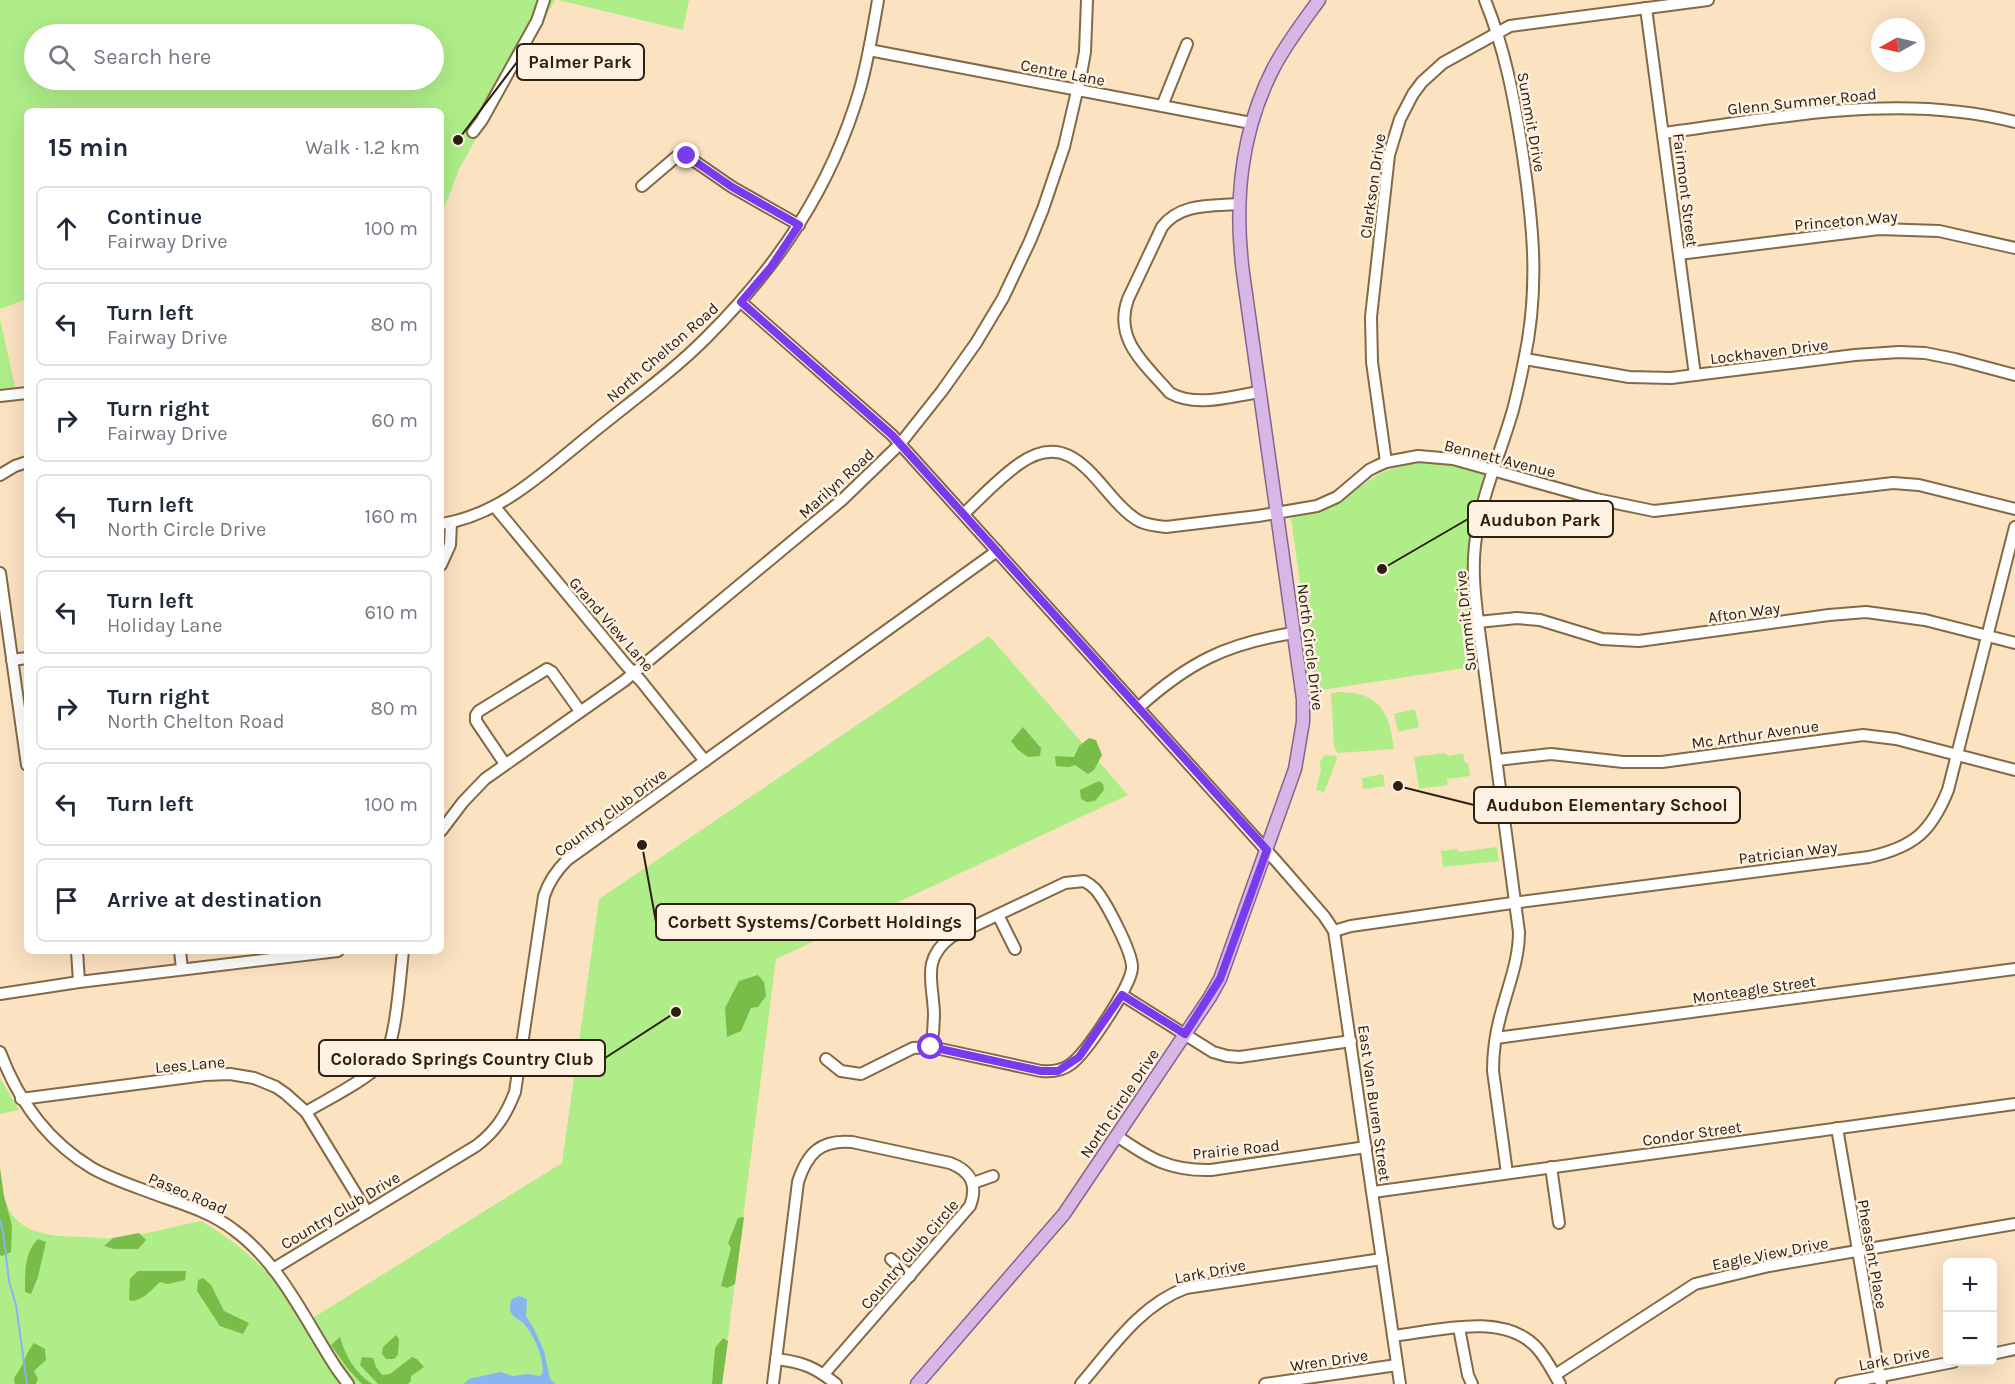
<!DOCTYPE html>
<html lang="en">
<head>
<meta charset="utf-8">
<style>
  body { margin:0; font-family:Karla,sans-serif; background:#f2f2f3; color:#1f2937 }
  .controls { position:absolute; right:18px; bottom:18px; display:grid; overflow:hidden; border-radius:9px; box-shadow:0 6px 24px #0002 }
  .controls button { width:54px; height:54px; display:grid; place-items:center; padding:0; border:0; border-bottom:2px solid #e0e1e3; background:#fff; color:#1f2937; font:30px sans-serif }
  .compass { position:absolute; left:1871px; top:18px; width:54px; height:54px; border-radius:50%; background:#fff; box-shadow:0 6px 24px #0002; rotate:262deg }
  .stop { position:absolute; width:18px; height:18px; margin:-14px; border:4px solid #7c3aed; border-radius:50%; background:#fff }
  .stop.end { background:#7c3aed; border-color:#fff; box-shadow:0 2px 6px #0008 }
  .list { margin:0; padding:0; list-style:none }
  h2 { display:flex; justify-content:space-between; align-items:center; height:78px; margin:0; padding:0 24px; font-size:26px }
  h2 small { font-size:20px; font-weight:400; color:#747a83 }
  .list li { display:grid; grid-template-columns:39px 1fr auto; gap:18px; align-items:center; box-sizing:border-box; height:84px; margin:0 12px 12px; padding:0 12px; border:2px solid #e0e1e3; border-radius:9px }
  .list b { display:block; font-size:22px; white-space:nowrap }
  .list p { margin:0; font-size:20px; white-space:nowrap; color:#747a83 }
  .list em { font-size:20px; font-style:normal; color:#747a83 }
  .icon { flex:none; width:33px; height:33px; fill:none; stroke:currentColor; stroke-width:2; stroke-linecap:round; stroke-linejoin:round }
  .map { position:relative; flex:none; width:2015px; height:1384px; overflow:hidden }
  .search { position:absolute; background:#fff; box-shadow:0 6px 24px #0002; left:24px; top:24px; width:420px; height:66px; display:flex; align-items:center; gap:15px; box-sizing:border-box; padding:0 21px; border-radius:33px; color:#747a83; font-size:22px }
  .panel { position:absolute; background:#fff; box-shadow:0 6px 24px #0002; left:24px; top:108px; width:420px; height:846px; border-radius:9px }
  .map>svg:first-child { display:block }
  .green { fill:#afed89; fill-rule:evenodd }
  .forest { fill:#78bd47 }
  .water { fill:#86b5f1 }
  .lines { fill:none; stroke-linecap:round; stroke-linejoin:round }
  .stream { stroke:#86b5f1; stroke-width:2 }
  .minor-casing { stroke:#846943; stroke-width:14 }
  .major-casing { stroke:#88638f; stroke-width:15 }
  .minor { stroke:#fff; stroke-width:10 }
  .major { stroke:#d6b7e5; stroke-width:12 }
  .route { stroke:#7c3aed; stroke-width:8 }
  .labels { text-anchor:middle; stroke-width:5; stroke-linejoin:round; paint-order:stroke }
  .street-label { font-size:16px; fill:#2c2111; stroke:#fef1e1 }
  .leader { fill:none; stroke:#2c2111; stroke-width:2 }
  .callout-dot { fill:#2c2111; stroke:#fef1e1; stroke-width:2 }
  .callout { fill:#fef1e1; stroke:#2c2111; stroke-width:2 }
  .callout-label { font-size:18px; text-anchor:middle; font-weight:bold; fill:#2c2111 }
</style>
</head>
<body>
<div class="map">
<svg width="2015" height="1384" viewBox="0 0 2015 1384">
  <rect width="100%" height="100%" fill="#fbe2c1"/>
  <g class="green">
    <path d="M0,0H555L459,169L441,216V111H27V299L0,309ZM34,34H434V80H34Z"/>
    <polygon points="558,0 689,0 683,30"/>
    <polygon points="0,319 16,391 0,390"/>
    <path d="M1418,462L1450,464L1484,475L1485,479C1478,500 1471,520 1469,542C1463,584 1472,625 1478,666L1315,691L1291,518L1328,508L1379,474L1397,467Z"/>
    <path d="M989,636L1128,795L776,959L722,1384H0V1196H4C13,1235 50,1236 82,1237C93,1237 104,1239 115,1238C143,1235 172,1227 201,1221C228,1237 254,1256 274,1281C284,1294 293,1310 303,1324L562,1163L599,899Z"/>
    <path d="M1341,692C1381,693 1389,713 1394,749L1338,753L1334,747L1331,693Z"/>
    <polygon points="1415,709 1419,727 1398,732 1394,714"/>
    <polygon points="1444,753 1449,756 1463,753 1465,763 1468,763 1470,776 1447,779 1448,785 1419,789 1414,757"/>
    <path d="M1325,755L1336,756L1337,759L1324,792L1316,790L1321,770C1319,764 1320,759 1325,755Z"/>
    <polygon points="1383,774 1385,786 1363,789 1362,778"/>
    <polygon points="1497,847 1499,861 1443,867 1441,851 1457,849 1458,852"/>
    <polygon points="0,1078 19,1110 0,1114"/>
  </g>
  <g class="forest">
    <polygon points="1023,727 1041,748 1040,756 1028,757 1018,750 1011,741"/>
    <polygon points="1089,738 1096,740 1102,755 1094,770 1088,774 1075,765 1069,767 1056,766 1055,756 1074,757 1079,746"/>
    <polygon points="1099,781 1103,784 1104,790 1095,801 1087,802 1081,799 1080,790"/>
    <polygon points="758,975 764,982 766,996 758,1007 751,1008 741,1031 727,1037 725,1008 739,981"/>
    <polygon points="0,1168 4,1196 12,1226 11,1252 2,1256 0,1255"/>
    <polygon points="744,1217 735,1284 727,1288 721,1286 731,1248 728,1243 738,1218"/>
    <polygon points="139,1233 146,1240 138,1249 114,1249 104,1246 113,1238"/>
    <path d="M38,1239L46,1242L38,1277L31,1294L25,1292C25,1275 24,1252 38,1239Z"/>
    <path d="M138,1271H186L185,1280L168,1284L160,1282C151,1290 144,1300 131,1301L129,1299L130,1279Z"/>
    <polygon points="203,1278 211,1285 224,1311 249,1323 243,1334 220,1326 197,1291 198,1280"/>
    <polygon points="396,1335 399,1339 398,1355 394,1359 386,1359 382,1354 383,1347"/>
    <path d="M340,1337C345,1355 355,1373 372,1384H362L348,1369L331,1345Z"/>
    <polygon points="723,1338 728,1341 722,1384 712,1384 715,1348"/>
    <path d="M34,1343L45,1349L46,1360L34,1371L38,1379L36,1384H15L14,1378C23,1367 25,1354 34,1343Z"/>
    <polygon points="362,1357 373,1358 376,1367 382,1375 390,1374 412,1357 417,1359 424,1367 411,1376 411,1381 408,1384 378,1384 360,1365"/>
  </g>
  <path class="water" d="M519,1296L527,1299L526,1316L533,1327L544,1351L550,1379L556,1384H464L469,1379L500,1372L513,1376L528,1374L540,1376L542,1374C546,1361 532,1330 522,1322C518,1319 514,1317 511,1313C509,1308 510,1304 512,1299Z"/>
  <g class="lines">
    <polyline class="stream" points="0,1220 3,1231 9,1281 16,1305 27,1384"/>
    <g class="minor-casing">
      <g id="minor">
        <path d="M1485,0C1505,49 1514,98 1522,149C1533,223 1540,287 1524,361C1521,377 1517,394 1513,410C1500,455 1480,498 1475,545C1472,571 1475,596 1478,622L1519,932C1519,959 1509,984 1502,1010C1496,1030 1493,1050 1493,1071L1507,1173"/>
        <polyline points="1646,8 1695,375"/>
        <polyline points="869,50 1251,123"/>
        <polyline points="1162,106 1187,44"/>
        <polyline points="473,132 482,120 537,21 544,0"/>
        <path d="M1663,133C1780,118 1899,92 2015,122"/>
        <polyline points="642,186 676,157 687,156 732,187 799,225"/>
        <path d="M1238,204C1211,206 1180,203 1162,227L1128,299C1113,340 1146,365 1170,393C1197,408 1231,396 1260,392"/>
        <polyline points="1679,254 1879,229 1939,231 2015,248"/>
        <polyline points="741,302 892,435 1277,862 1324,916 1334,931 1400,1384"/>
        <polyline points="1525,359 1629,377 1671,378 1855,355 1899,352 1925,353 1955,359 2015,375"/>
        <polyline points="0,396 27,393"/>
        <polyline points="1386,462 1372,362 1371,317 1389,155 1400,119 1413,94 1422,82 1443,63 1510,26 1708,0"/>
        <polyline points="0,475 15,466 27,462"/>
        <polyline points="495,507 626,665 641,681 705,761"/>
        <path d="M964,514C981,497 999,478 1019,464C1078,422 1100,499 1139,521C1147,525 1156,526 1166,527L1258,516L1317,506L1337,497L1369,470L1377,466L1386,462L1418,456L1453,459L1596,499L1654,511L1893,483L1919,485L2015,509"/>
        <path d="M441,524C501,515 545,471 591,434C629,403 671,373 706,338C778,266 831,188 860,89C868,60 873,30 878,0"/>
        <polyline points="441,565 450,545 451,523"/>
        <polyline points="0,573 27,765"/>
        <polyline points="1478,622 1517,618 1540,620 1602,639 1639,641 1829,615 1866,612 1925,620 2015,643"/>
        <polyline points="12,660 27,658"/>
        <path d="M1138,708C1189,662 1226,644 1293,633"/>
        <polyline points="1497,760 1551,754 1623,762 1662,762 1863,735 1896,739 2015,770"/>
        <polyline points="505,764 476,721 476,715 479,711 547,669 552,672 580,711"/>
        <polyline points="441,831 463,802 485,779 624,681 842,500 900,444 942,391 976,343 1003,298 1030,241 1043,209 1064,147 1081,74 1085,52 1087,0"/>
        <polyline points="998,915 1015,949"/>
        <path d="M1334,931L1351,926L1505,904L1869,857C1914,847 1931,832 1948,790L2015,527"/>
        <polyline points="77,951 79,982"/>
        <polyline points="180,951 182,969"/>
        <polyline points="0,994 79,982 338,951"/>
        <polyline points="1122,995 1213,1052 1227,1056 1240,1057 1351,1041"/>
        <polyline points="1496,1038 2015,969"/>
        <path d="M0,1052C18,1100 47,1141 92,1168C113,1180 137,1187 160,1196C186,1205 212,1213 234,1230C281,1264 306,1322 337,1369L348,1384"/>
        <path d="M826,1059L841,1071L861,1074L913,1048L931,1047L1041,1071C1052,1072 1062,1071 1071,1064C1087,1052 1131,986 1132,968C1133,953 1105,900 1095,889C1092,886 1088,883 1084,881L1065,883L951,937C921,960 933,981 934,1014C934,1025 933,1036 931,1047"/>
        <polyline points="21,1099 205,1075 230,1074 254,1078 276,1087 286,1094 306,1112 367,1212"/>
        <path d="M306,1112C326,1100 366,1080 381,1064C396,1047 400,976 403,951"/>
        <polyline points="1837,1128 1881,1384"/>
        <path d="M1117,1136C1150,1159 1170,1171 1211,1170L1366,1147"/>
        <polyline points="1551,1167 1559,1223"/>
        <polyline points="973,1183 993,1176"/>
        <polyline points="1373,1192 2015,1104"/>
        <polyline points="891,1259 910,1276"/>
        <path d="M273,1269L476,1146C496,1131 506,1115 515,1092L544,896C549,881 556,871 567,860L997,551"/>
        <polyline points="1459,1328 1468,1375 1472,1384"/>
        <path d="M1393,1336C1436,1331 1504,1311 1537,1348C1546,1358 1553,1372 1560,1384"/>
        <polyline points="1992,1354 2015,1349"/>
        <path d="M776,1359C802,1362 815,1367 836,1384"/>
        <polyline points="1555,1375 1695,1284 1769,1266 2015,1224"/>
        <path d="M773,1384L798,1182C807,1154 820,1139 852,1142L950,1163C971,1171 978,1185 970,1206L824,1374"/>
        <path d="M1081,1384C1112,1348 1140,1305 1186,1288L1382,1259"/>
        <polyline points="1265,1384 1397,1365"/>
        <polyline points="1841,1384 1953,1362"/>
      </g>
    </g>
    <g class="major-casing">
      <path id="major" d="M917,1384L1064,1214L1210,997L1220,979L1295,769L1303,722V699L1243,273C1234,202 1240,134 1273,69C1286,44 1303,22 1319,0"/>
    </g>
    <use href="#minor" class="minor"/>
    <use href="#major" class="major"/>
  </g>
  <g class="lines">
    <polyline class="route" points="687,156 732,187 799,225 771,267 741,302 892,435 1267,850 1220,979 1185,1034 1122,995 1079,1057 1058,1071 1041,1071 931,1047"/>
  </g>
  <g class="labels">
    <g class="street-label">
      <text transform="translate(1063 72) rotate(11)" y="6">Centre Lane</text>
      <text transform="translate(1802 101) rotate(-6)" y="6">Glenn Summer Road</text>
      <text transform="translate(1532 122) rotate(80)" y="6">Summit Drive</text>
      <text transform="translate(1372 186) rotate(-82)" y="6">Clarkson Drive</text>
      <text transform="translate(1686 190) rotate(83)" y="6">Fairmont Street</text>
      <text transform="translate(1846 220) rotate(-5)" y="6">Princeton Way</text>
      <text transform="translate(1769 351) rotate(-7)" y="6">Lockhaven Drive</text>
      <text transform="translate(662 352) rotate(-41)" y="6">North Chelton Road</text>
      <text transform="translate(1500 458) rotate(14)" y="6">Bennett Avenue</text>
      <text transform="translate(836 483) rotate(-42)" y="6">Marilyn Road</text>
      <text transform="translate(1744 612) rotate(-8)" y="6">Afton Way</text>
      <text transform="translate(1465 621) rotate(-96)" y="6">Summit Drive</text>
      <text transform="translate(612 624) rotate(49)" y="6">Grand View Lane</text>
      <text transform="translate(1311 647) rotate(83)" y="6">North Circle Drive</text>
      <text transform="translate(1755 734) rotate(-8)" y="6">Mc Arthur Avenue</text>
      <text transform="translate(610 812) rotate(-37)" y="6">Country Club Drive</text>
      <text transform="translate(1788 852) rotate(-7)" y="6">Patrician Way</text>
      <text transform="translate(1754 989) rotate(-8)" y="6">Monteagle Street</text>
      <text transform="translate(190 1064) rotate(-5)" y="6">Lees Lane</text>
      <text transform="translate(1119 1103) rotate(-56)" y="6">North Circle Drive</text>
      <text transform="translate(1375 1103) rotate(82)" y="6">East Van Buren Street</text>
      <text transform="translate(1692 1133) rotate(-8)" y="6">Condor Street</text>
      <text transform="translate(1236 1149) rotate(-6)" y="6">Prairie Road</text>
      <text transform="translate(188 1193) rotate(23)" y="6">Paseo Road</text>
      <text transform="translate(340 1210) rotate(-31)" y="6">Country Club Drive</text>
      <text transform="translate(1770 1253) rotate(-11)" y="6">Eagle View Drive</text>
      <text transform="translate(909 1254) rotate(-49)" y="6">Country Club Circle</text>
      <text transform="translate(1873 1254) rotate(80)" y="6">Pheasant Place</text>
      <text transform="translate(1210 1271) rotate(-11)" y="6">Lark Drive</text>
      <text transform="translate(1894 1358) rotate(-11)" y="6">Lark Drive</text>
      <text transform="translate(1329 1360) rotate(-8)" y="6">Wren Drive</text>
    </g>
  </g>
  <path class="leader" d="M458 140L517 62M1382 569L1468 519M1398 786L1474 805M642 845L656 922M676 1012L605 1058"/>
  <g class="callout-dot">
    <circle cx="458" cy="140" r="6"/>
    <circle cx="1382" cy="569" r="6"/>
    <circle cx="1398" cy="786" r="6"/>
    <circle cx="642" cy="845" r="6"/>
    <circle cx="676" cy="1012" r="6"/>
  </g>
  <g class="callout">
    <rect x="517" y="44" width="127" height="36" rx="6"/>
    <rect x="1468" y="501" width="145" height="36" rx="6"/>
    <rect x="1474" y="787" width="266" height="36" rx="6"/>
    <rect x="656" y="904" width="319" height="36" rx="6"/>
    <rect x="319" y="1040" width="286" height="36" rx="6"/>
  </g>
  <g class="callout-label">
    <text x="580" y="68">Palmer Park</text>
    <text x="1540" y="526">Audubon Park</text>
    <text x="1607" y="811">Audubon Elementary School</text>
    <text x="815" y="928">Corbett Systems/Corbett Holdings</text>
    <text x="462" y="1065">Colorado Springs Country Club</text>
  </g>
</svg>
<div class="controls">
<button>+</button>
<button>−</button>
</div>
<svg class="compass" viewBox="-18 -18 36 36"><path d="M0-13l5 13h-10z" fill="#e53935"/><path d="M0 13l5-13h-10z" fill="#747a83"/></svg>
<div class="stop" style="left:931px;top:1047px"></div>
<div class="stop end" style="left:687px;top:156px"></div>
<div class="search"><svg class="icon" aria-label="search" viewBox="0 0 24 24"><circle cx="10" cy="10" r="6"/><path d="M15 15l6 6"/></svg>Search here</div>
<section class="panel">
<h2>15 min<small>Walk · 1.2 km</small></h2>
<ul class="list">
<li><svg class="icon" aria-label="ahead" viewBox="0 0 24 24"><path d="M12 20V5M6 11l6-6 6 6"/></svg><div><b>Continue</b><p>Fairway Drive</p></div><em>100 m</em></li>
<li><svg class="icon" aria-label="left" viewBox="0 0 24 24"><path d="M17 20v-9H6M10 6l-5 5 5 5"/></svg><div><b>Turn left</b><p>Fairway Drive</p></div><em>80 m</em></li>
<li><svg class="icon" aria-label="right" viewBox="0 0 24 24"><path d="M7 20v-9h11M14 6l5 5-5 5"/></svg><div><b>Turn right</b><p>Fairway Drive</p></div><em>60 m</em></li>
<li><svg class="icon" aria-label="left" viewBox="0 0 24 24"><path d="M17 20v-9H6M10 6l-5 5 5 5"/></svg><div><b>Turn left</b><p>North Circle Drive</p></div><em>160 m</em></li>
<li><svg class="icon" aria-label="left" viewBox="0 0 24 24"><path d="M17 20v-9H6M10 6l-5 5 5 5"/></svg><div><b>Turn left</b><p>Holiday Lane</p></div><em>610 m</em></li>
<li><svg class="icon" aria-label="right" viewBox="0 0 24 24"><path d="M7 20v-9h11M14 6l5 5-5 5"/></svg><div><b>Turn right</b><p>North Chelton Road</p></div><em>80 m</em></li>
<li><svg class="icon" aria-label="left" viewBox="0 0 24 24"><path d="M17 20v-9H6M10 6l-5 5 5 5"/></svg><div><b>Turn left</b></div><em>100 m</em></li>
<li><svg class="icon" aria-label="arrive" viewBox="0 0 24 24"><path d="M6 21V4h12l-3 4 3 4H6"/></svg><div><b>Arrive at destination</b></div></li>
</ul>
</section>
</div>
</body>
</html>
